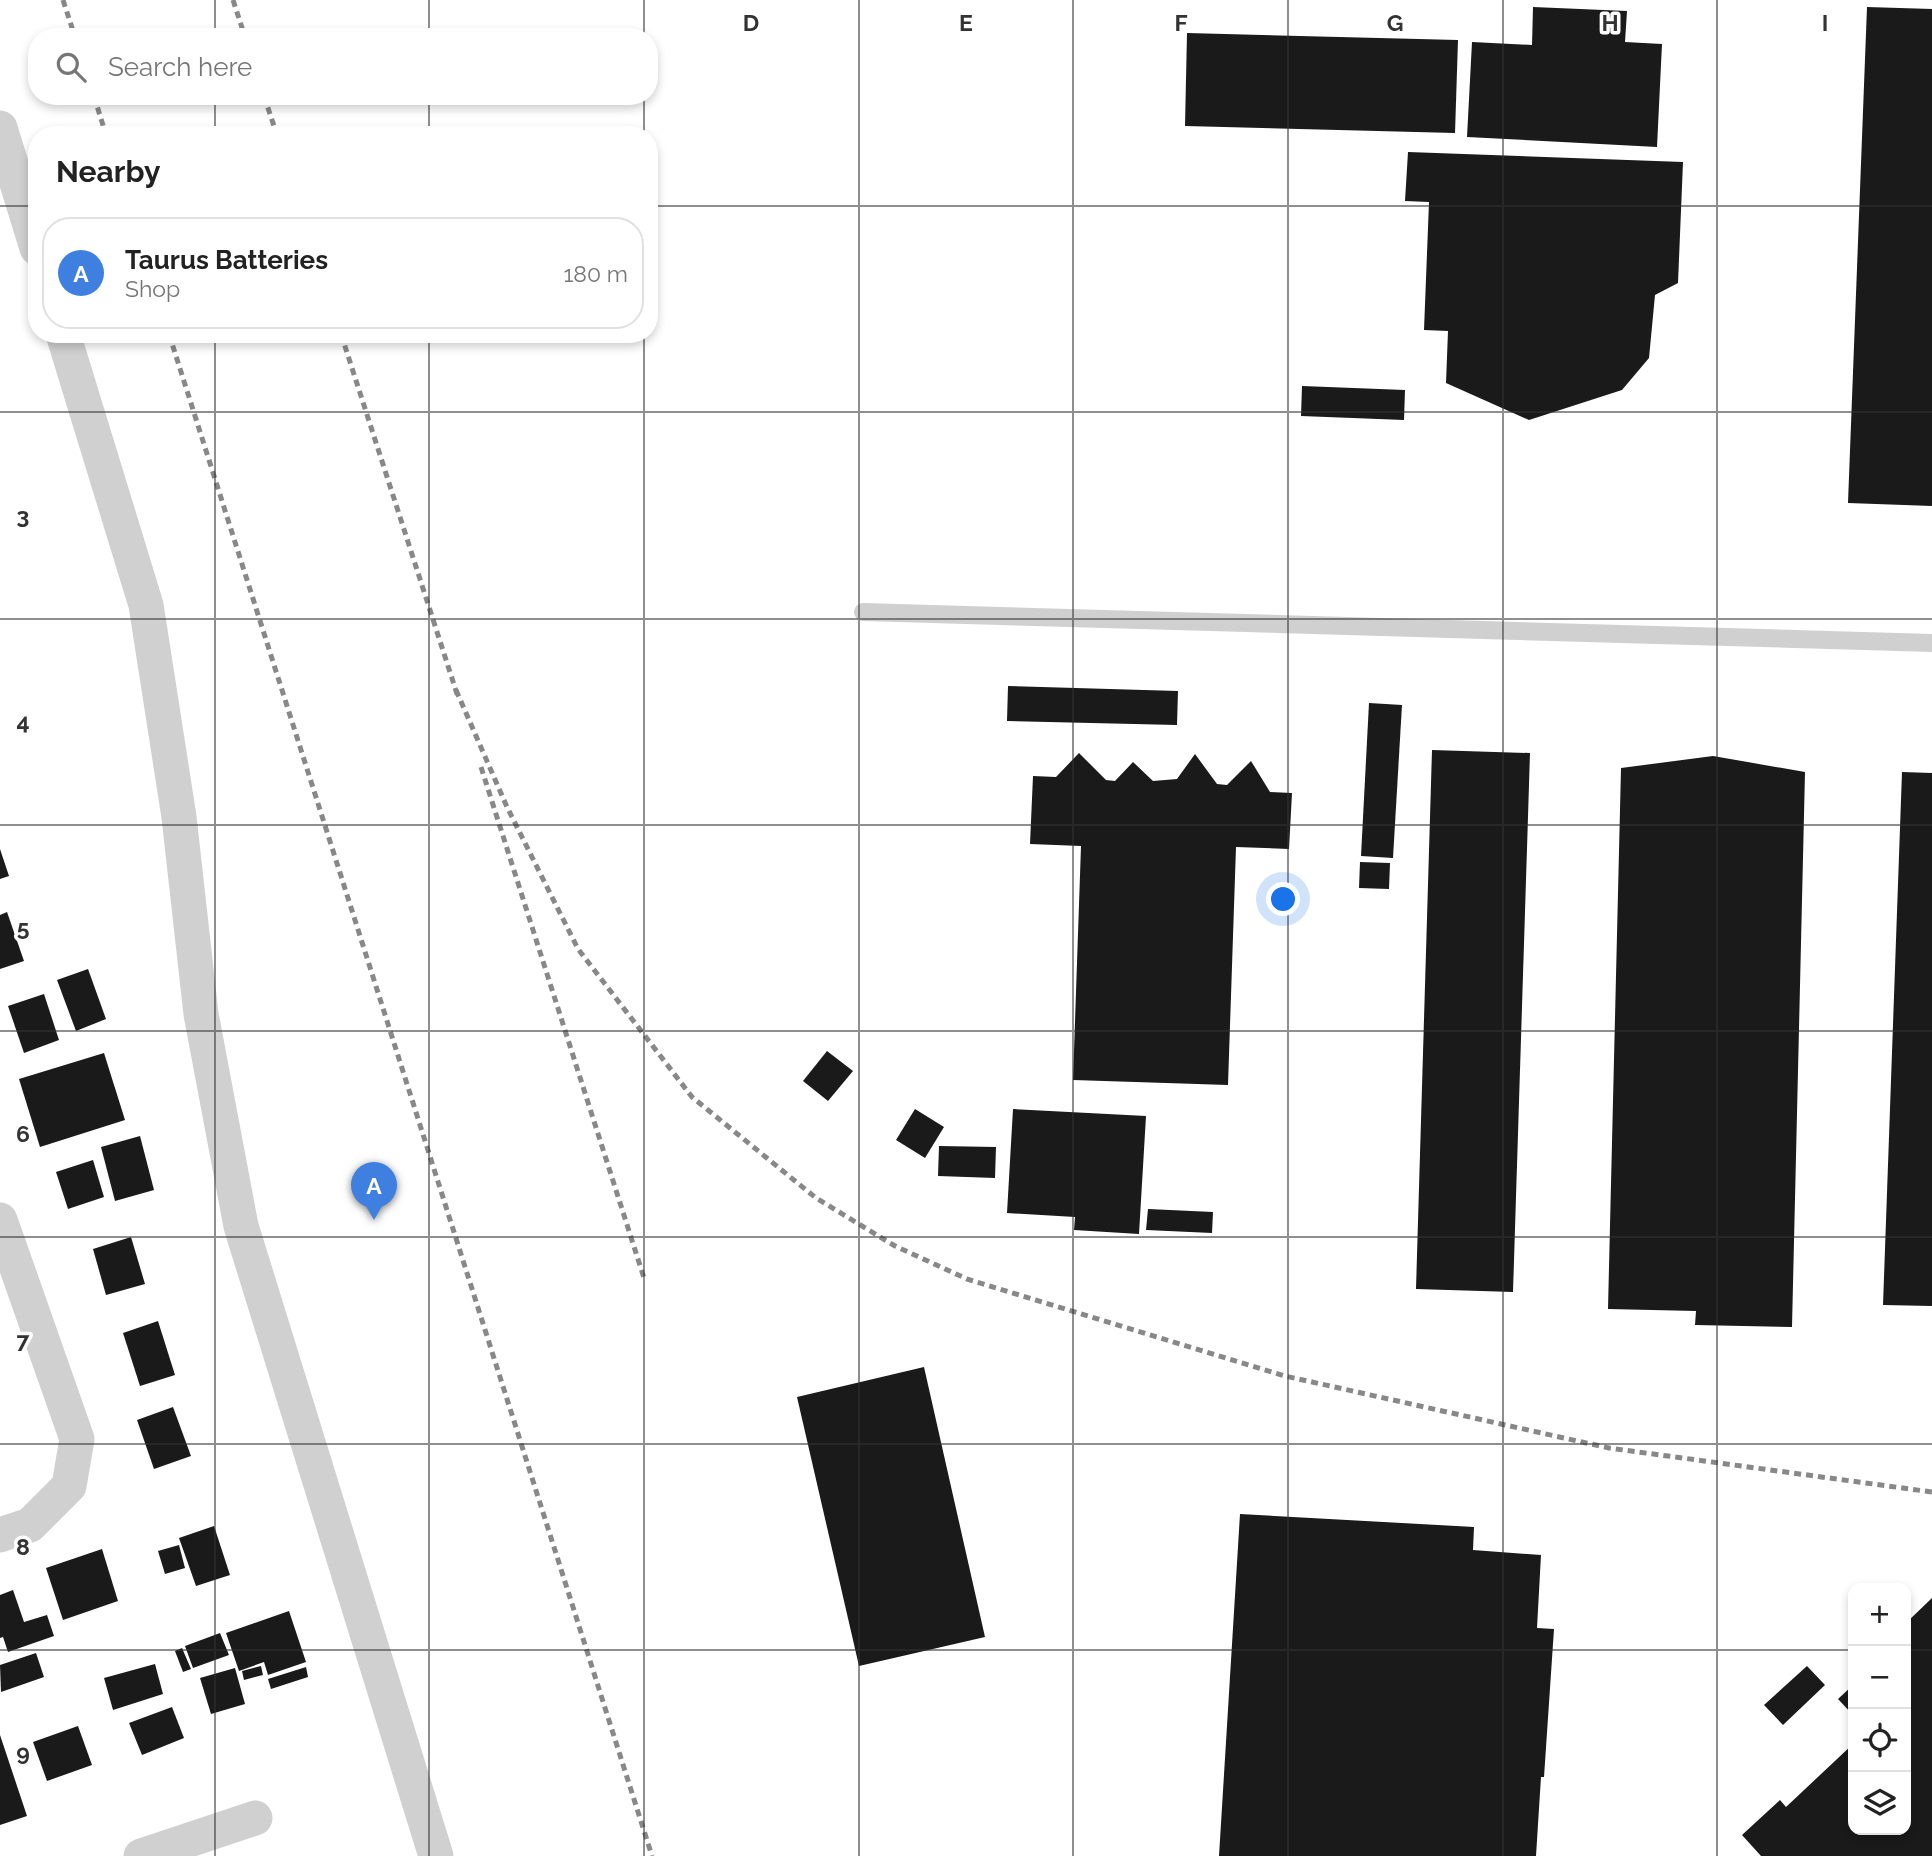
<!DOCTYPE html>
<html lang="en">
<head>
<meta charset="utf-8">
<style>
  body { margin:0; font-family:Raleway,sans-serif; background:#f2f2f2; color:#222 }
  .controls { position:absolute; right:21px; bottom:21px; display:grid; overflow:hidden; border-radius:14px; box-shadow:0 4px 10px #0003 }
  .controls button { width:63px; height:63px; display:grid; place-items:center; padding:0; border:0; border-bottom:2px solid #e0e0e0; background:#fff; color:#222; font:35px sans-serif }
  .you { position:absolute; left:1284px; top:900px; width:24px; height:24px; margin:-18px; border:5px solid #fff; border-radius:50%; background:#1a73e8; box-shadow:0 0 0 10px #1a73e833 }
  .badge { display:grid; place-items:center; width:46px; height:46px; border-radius:50%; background:#e63946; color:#fff; font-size:23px; font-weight:700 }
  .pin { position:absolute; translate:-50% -58px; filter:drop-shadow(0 2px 4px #0008) }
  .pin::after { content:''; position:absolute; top:37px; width:24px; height:21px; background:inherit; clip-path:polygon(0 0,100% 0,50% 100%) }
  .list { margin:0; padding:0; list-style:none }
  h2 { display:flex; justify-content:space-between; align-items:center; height:91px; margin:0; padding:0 28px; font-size:30px }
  h2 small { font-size:23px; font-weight:400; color:#767676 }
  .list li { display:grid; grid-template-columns:46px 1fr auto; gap:21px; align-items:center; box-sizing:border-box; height:112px; margin:0 14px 14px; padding:0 14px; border:2px solid #e0e0e0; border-radius:28px }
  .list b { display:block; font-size:26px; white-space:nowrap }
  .list p { margin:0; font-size:23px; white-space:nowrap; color:#767676 }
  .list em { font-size:23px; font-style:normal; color:#767676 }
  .icon { flex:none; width:38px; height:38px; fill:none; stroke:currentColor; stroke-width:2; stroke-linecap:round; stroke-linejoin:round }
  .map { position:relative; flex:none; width:1932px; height:1856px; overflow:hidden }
  .search { position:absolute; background:#fff; box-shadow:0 4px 10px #0003; left:28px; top:28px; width:630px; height:77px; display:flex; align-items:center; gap:18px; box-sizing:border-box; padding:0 24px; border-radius:28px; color:#767676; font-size:26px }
  .panel { position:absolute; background:#fff; box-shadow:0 4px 10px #0003; left:28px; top:126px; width:630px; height:217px; border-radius:28px }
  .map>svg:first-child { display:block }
  .building { fill:#1a1a1a }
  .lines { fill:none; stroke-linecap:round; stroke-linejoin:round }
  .service { stroke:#d0d0d0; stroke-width:18 }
  .minor { stroke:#d0d0d0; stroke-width:35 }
  .rail { stroke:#888; stroke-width:5; stroke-dasharray:7 5; stroke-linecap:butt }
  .grid { fill:none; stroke:#333; stroke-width:2; stroke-opacity:0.55 }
  .grid-label { font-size:23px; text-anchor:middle; font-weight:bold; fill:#333; stroke:#fff; stroke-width:7; stroke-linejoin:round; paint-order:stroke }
</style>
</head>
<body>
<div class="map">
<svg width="1932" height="1856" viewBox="0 0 1932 1856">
  <rect width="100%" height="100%" fill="#fff"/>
  <g class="building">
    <polygon points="1533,7 1627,11 1625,42 1662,44 1657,147 1467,137 1472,42 1532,45"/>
    <polygon points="1867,7 1932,9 1932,506 1848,503"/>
    <polygon points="1187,33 1458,40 1455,133 1185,126"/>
    <polygon points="1408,152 1683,162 1678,283 1655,295 1649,358 1622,390 1529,420 1446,383 1448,331 1424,330 1429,202 1405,201"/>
    <polygon points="1302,386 1405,390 1404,420 1301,416"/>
    <polygon points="1008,686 1178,691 1177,725 1007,721"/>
    <polygon points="1369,703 1402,705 1393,858 1361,856"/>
    <polygon points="1432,750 1530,753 1513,1292 1416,1289"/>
    <polygon points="1079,753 1106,780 1115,781 1133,762 1153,781 1177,779 1195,754 1217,784 1227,785 1251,761 1270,792 1292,793 1289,849 1236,847 1228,1085 1073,1080 1081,846 1030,844 1033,776 1056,777"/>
    <polygon points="1713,756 1805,772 1792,1327 1695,1325 1696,1311 1608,1309 1621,768"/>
    <polygon points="1902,772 1932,773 1932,1306 1883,1305"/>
    <polygon points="0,849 9,876 0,879"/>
    <polygon points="1360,862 1390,863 1389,889 1359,888"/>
    <polygon points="7,912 24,961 0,969 0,915"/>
    <polygon points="88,969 106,1019 76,1031 57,980"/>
    <polygon points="44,994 59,1040 24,1053 8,1006"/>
    <polygon points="827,1051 853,1071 828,1101 803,1081"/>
    <polygon points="104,1053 125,1120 40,1147 19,1079"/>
    <polygon points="915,1109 944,1127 925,1158 896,1140"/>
    <polygon points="1013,1109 1146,1116 1139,1234 1074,1230 1075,1217 1007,1213"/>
    <polygon points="140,1136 154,1190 115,1201 101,1147"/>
    <polygon points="939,1146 996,1147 995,1178 938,1176"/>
    <polygon points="93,1160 104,1197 68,1209 56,1172"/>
    <polygon points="1148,1209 1213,1212 1212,1233 1146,1230"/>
    <polygon points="131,1237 145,1284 106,1295 93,1249"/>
    <polygon points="158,1321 175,1375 140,1386 123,1333"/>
    <polygon points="924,1367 985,1637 859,1666 797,1397"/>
    <polygon points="173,1407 191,1456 154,1469 137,1420"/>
    <polygon points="1240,1514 1474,1527 1473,1550 1541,1555 1537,1628 1554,1629 1544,1777 1541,1777 1536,1856 1219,1856"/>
    <polygon points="214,1526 230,1575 196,1586 179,1538"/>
    <polygon points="179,1545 185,1568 165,1574 158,1551"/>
    <polygon points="102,1549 118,1601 63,1620 46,1568"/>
    <polygon points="13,1590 24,1622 47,1615 54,1636 8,1652 3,1637 0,1638 0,1595"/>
    <polygon points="1932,1598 1932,1856 1761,1856 1742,1835 1780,1800 1786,1807 1853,1744 1853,1830 1906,1830 1906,1623"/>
    <polygon points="289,1611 306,1662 268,1675 264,1662 239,1671 226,1633"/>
    <polygon points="220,1633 229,1655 193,1668 185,1646"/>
    <polygon points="182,1648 191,1669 183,1672 175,1651"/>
    <polygon points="36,1653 44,1677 1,1692 0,1665"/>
    <polygon points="155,1664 163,1694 113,1710 104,1678"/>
    <polygon points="261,1666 263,1675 244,1680 242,1671"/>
    <polygon points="1807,1666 1825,1685 1783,1725 1764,1705"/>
    <polygon points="306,1667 308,1677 271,1689 268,1679"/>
    <polygon points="235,1668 245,1704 211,1714 200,1678"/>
    <polygon points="1853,1685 1853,1715 1838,1699"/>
    <polygon points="172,1707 184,1738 142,1755 129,1723"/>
    <polygon points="78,1726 92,1765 47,1781 33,1742"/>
    <polygon points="0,1735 27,1816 0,1825"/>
  </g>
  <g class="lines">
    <polyline class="service" points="863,612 1932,643"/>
    <g class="minor">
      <polyline points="0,128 37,248"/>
      <polyline points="63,334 146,605 179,817 201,1014 241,1226 436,1856"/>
      <polyline points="0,1220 77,1439 69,1486 30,1525 0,1535"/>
      <polyline points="141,1856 255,1818"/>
    </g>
    <g class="rail">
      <polyline points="63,0 75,37"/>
      <polyline points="233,0 245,37"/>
      <polyline points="94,96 106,135"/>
      <polyline points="264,96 277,135"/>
      <polyline points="169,334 652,1856"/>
      <polyline points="341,334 458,697"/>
      <polyline points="456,690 507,807 578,949 692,1097 816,1198 895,1246 967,1279 1285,1376 1609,1448 1932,1492"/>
      <polyline points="481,767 644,1278"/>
    </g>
  </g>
  <path class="grid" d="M215,0V37M429,0V37M644,0V37M859,0V1856M1073,0V1856M1288,0V1856M1503,0V1856M1717,0V1856M215,96V135M429,96V135M644,96V135M0,206H37M649,206H1932M215,334V1856M429,334V1856M644,334V1856M0,412H1932M0,619H1932M0,825H1932M0,1031H1932M0,1237H1932M0,1444H1932M0,1650H1853M1906,1650H1932"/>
  <g class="grid-label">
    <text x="751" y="31">D</text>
    <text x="966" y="31">E</text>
    <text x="1181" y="31">F</text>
    <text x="1395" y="31">G</text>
    <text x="1610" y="31">H</text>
    <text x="1825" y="31">I</text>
    <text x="23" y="524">3</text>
    <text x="23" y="730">4</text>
    <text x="23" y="936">5</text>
    <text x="23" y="1142">6</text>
    <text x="23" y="1348">7</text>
    <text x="23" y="1555">8</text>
    <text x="23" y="1761">9</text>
  </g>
</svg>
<div class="controls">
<button>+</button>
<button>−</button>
<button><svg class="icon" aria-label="locate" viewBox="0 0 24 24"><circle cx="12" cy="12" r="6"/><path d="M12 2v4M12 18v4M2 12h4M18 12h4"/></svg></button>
<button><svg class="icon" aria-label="layers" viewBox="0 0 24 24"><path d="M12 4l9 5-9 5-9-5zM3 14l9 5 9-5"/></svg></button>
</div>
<div class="you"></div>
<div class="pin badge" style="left:374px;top:1220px;background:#3f7fe0">A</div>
<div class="search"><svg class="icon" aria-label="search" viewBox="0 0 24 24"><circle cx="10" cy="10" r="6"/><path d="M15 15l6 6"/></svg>Search here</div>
<section class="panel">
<h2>Nearby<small></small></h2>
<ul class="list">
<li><span class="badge" style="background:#3f7fe0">A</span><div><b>Taurus Batteries</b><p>Shop</p></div><em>180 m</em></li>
</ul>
</section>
</div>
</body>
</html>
